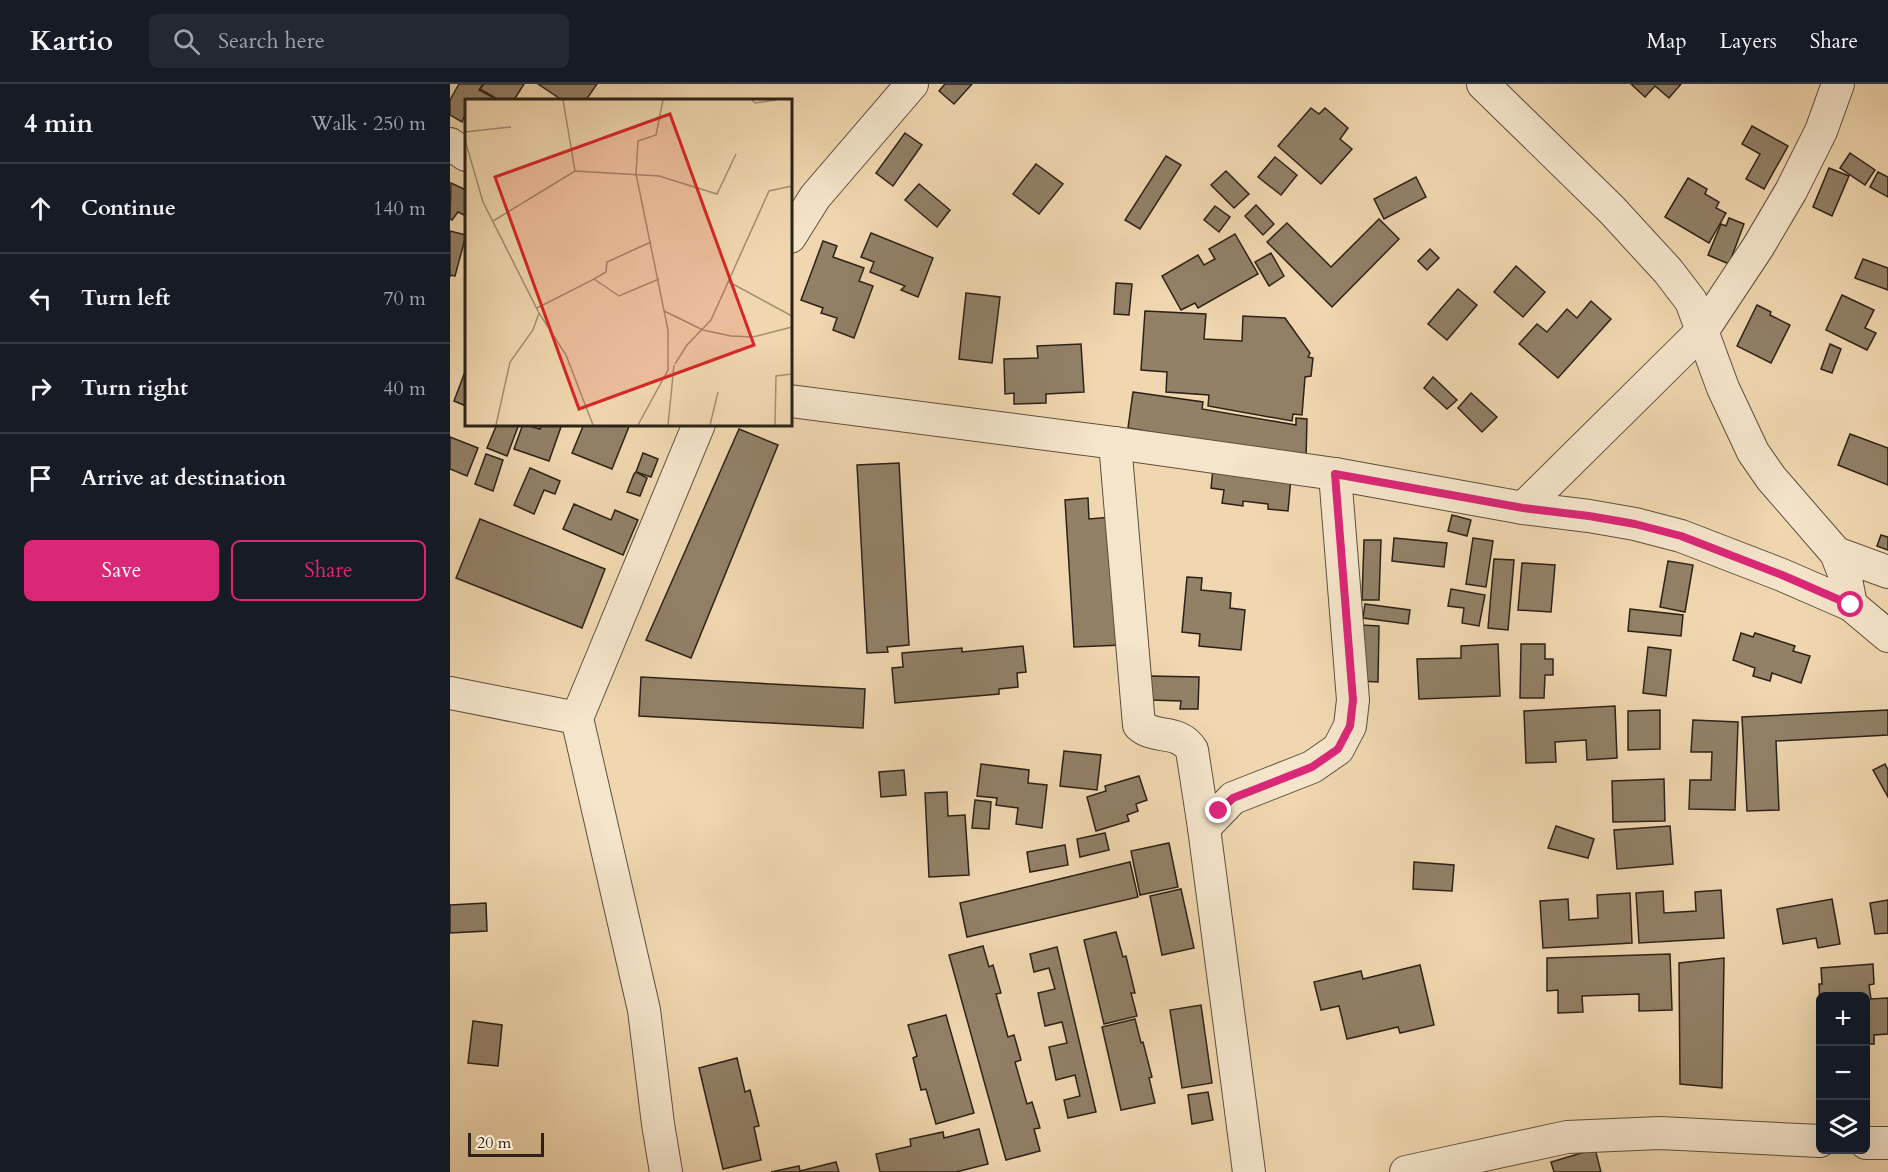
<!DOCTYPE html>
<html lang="en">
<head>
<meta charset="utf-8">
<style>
  body { margin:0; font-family:Cardo,serif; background:#242831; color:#f1f3f6 }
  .controls { position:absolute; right:18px; bottom:18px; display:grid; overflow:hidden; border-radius:9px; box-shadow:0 6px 24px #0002 }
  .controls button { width:54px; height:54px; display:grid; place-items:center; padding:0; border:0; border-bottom:2px solid #363941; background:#171b24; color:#f1f3f6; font:30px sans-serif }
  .scale { position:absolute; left:18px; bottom:15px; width:76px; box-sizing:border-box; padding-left:6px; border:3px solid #2d2219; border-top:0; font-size:16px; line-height:21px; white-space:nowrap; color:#2d2219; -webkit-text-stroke:4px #f5e5cb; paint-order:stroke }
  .stop { position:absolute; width:18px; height:18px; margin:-14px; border:4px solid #db2777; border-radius:50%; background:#fff }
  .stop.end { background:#db2777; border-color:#fff; box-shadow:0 2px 6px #0008 }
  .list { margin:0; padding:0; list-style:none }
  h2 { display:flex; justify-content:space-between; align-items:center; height:78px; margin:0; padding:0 24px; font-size:26px }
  h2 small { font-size:20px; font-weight:400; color:#9ea1a6 }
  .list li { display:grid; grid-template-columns:39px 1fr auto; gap:18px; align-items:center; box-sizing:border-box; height:90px; padding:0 24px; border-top:2px solid #363941 }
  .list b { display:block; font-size:22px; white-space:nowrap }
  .list em { font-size:20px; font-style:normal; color:#9ea1a6 }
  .actions { display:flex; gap:12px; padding:18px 24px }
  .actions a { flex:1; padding:14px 0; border:2px solid #db2777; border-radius:9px; text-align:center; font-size:21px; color:#db2777 }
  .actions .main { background:#db2777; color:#fff }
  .icon { flex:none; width:33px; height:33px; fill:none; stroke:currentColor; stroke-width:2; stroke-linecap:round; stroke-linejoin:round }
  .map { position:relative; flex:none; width:1438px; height:1088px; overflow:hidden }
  header { display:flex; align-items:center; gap:36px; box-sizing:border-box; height:84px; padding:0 30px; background:#171b24; border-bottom:2px solid #363941 }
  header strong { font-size:28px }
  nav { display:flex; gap:33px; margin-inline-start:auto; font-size:21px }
  .search { width:420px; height:54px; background:#242831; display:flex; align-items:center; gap:15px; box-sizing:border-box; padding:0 21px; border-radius:9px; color:#9ea1a6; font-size:22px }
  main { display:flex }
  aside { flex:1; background:#171b24 }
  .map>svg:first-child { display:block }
  .building { fill:#928067; stroke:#2d2219; stroke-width:1.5 }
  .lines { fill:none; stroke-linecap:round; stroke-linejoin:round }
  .minor-casing { stroke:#5e4f3e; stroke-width:34 }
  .minor { stroke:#f5e5cb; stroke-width:32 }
  .route { stroke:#db2777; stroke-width:8 }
  .inset-road { fill:none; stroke:#a28f73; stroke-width:1.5 }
  .view { fill:#d62828; fill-opacity:0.15; stroke:#d62828; stroke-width:3 }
  .inset-edge { fill:none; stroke:#2d2219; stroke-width:3 }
</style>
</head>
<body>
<header>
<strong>Kartio</strong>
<div class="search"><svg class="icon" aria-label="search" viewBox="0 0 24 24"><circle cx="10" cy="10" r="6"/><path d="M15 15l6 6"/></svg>Search here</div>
<nav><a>Map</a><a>Layers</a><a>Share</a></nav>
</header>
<main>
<aside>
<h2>4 min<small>Walk · 250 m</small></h2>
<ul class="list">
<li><svg class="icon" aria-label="ahead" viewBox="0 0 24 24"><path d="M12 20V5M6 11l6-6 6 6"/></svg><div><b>Continue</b></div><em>140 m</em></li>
<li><svg class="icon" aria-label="left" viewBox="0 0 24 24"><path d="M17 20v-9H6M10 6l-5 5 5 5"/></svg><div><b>Turn left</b></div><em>70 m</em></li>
<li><svg class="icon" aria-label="right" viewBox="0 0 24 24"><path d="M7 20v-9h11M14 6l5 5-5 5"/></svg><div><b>Turn right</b></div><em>40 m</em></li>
<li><svg class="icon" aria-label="arrive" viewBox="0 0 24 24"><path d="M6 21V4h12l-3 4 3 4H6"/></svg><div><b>Arrive at destination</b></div></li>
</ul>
<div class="actions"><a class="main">Save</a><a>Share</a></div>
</aside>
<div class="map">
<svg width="1438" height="1088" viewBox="0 0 1438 1088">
  <rect width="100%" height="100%" fill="#f0d7af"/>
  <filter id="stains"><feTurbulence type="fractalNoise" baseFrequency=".00333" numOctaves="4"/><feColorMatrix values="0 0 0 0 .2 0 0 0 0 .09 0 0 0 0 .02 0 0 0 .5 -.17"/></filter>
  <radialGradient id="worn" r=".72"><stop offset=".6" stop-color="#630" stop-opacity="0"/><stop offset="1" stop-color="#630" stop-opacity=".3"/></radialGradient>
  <g class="building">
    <polygon points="9,0 33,0 29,6 48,16 16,16 16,29 12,38 0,31 0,16"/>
    <polygon points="34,0 74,0 64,16 49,16 30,5"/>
    <polygon points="88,0 147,0 136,16 112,16"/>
    <polygon points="495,0 522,0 504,20 489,7"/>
    <polygon points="1181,0 1231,0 1219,14 1205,2 1195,13"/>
    <polygon points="861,24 869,30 875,24 898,44 890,55 902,65 871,100 828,62"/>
    <polygon points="1302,42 1338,62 1314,105 1296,95 1310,70 1292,60"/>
    <polygon points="455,49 472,61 443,102 426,89"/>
    <polygon points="1400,69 1425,86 1415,101 1390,84"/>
    <polygon points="716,72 731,81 690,145 675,136"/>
    <polygon points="825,73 847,91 831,111 808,93"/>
    <polygon points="586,80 613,100 589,130 563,110"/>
    <polygon points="1379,84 1399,92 1382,132 1363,123"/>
    <polygon points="776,87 799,110 784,124 761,101"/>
    <polygon points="1428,88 1438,93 1438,113 1420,103"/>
    <polygon points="966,93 976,113 934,135 924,115"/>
    <polygon points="1238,94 1257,105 1255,110 1269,118 1266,124 1276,129 1259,159 1215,133"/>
    <polygon points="1,99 16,106 16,132 8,128 2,136 0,135"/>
    <polygon points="469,100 500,126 487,143 455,116"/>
    <polygon points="806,121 824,140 813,151 795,132"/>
    <polygon points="765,122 780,133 769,148 754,136"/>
    <polygon points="1279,134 1294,140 1279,180 1258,171 1271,140 1276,142"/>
    <polygon points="929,135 949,155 882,223 817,158 837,139 881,183"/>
    <polygon points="0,147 16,151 5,192 1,191 0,193"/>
    <polygon points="421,149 483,174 468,213 451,206 455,202 420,188 424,178 411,173"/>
    <polygon points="785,150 808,190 748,224 745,219 731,226 712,192 748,171 754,181 765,175 759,165"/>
    <polygon points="373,157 387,162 383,173 414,184 409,197 423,202 404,254 383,246 387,234 371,229 373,224 351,216"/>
    <polygon points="980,165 989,174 977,186 968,177"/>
    <polygon points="821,169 834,192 819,202 805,178"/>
    <polygon points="1413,175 1438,184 1438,206 1405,194"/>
    <polygon points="1066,182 1095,208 1073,233 1044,208"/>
    <polygon points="666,199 682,200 679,231 664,230"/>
    <polygon points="1008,205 1027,221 997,256 978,240"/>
    <polygon points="516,209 550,213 542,279 509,275"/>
    <polygon points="1392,211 1424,226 1415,244 1426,249 1417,266 1376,246"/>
    <polygon points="1141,217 1161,235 1108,294 1069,260 1087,240 1097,248 1117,225 1127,234"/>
    <polygon points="1307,221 1321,228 1320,231 1340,241 1321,279 1287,262"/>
    <polygon points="695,227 756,230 754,255 792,257 793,232 835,234 860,269 858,273 863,274 861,292 855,293 852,331 843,330 842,337 758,322 759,311 716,308 717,288 691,286"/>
    <polygon points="631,260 634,308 596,310 596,319 564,320 564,309 555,310 554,275 588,274 587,262"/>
    <polygon points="1380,260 1391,265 1382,289 1371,285"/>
    <polygon points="16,285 16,322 4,317"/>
    <polygon points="983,293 1007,316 997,325 974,304"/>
    <polygon points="683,308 753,318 752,325 846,341 846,334 857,335 856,375 678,344"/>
    <polygon points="1021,309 1047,333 1032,348 1008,324"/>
    <polygon points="47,340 69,340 57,372 37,364"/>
    <polygon points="73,340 90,345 92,340 112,340 99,377 64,365"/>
    <polygon points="134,340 180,340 162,385 122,369"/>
    <polygon points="289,345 328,361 241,574 196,556"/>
    <polygon points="1400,350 1438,364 1438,401 1388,381"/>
    <polygon points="0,353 28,364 17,392 0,385"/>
    <polygon points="193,369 208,375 201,393 186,388"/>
    <polygon points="36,370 53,376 43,407 25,400"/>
    <polygon points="449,379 459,561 437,563 438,568 417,569 407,381"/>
    <polygon points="80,384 110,397 105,410 94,406 84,430 64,421"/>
    <polygon points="763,385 841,394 838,427 818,425 818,420 793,417 793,422 772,419 774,406 761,404"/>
    <polygon points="186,388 197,394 190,412 177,408 184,390"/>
    <polygon points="638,414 639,435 662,433 672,561 624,563 615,416"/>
    <polygon points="124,420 161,436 165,426 188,436 173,471 113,445"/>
    <polygon points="1002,431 1021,436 1017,452 998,447"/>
    <polygon points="30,435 155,485 132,544 6,494"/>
    <polygon points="1431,451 1438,453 1438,466 1427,462"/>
    <polygon points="944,454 997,459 994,483 942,477"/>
    <polygon points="1023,454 1043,457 1036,503 1016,500"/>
    <polygon points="914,456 931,456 929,516 912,516"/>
    <polygon points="1044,475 1064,476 1058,546 1038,544"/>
    <polygon points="1218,477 1243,481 1235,528 1210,523"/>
    <polygon points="1072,479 1105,481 1101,528 1068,526"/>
    <polygon points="737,493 752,494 751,506 781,509 780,524 795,526 791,566 749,562 750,550 732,548"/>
    <polygon points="1001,505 1035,511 1029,542 1012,539 1014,524 998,522"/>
    <polygon points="915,520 960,526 958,540 913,534"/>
    <polygon points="1180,525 1233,531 1231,552 1178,547"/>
    <polygon points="911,541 929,542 928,598 910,597"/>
    <polygon points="1291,549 1303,553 1305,549 1345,562 1343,567 1360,572 1351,599 1322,589 1320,597 1303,592 1305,584 1283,576"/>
    <polygon points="1048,560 1050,612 969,615 967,575 1011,574 1011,562"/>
    <polygon points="1071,560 1095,560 1095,575 1103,575 1103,591 1095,591 1094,614 1070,614"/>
    <polygon points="573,562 576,588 567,589 568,603 549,605 549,610 445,619 442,584 453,583 452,569 512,564 512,568"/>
    <polygon points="1198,563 1221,566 1216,612 1193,609"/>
    <polygon points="701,592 749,593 748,625 730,625 731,617 701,616"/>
    <polygon points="191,593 415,605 413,644 189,632"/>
    <polygon points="1165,622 1167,674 1137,676 1136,656 1105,658 1106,678 1076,679 1074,627"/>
    <polygon points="1210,626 1210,665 1178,666 1178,627"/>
    <polygon points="1438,626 1438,651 1326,657 1329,726 1297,727 1292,633"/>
    <polygon points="1243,636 1288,638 1285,726 1239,725 1240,696 1261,696 1262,668 1241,668"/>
    <polygon points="614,667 651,671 647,706 610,702"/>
    <polygon points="531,680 579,686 578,699 597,701 592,744 566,740 568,724 546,721 547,714 527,712"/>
    <polygon points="1435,680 1438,686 1438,713 1423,686"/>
    <polygon points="454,686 456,711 431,713 429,688"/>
    <polygon points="689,692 697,716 686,720 688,727 677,731 679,737 646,747 637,713 656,707 655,702"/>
    <polygon points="1214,695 1215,737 1163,738 1162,697"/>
    <polygon points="497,708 498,732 515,731 519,791 479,793 475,709"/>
    <polygon points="525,716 541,718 539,745 522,744"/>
    <polygon points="1106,742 1144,755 1138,774 1098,764"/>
    <polygon points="1220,742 1223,780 1167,785 1164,746"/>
    <polygon points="655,749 659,766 630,773 627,755"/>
    <polygon points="719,759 728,803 690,811 681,767"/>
    <polygon points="615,761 618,781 580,788 577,768"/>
    <polygon points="680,778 688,813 517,853 510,819"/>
    <polygon points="964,778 1004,781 1002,807 963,805"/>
    <polygon points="731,805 744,864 712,871 700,812"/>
    <polygon points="1271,806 1274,854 1189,859 1186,809 1213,807 1214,829 1246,827 1245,808"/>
    <polygon points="1180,809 1182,859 1093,864 1090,817 1118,815 1119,836 1148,834 1147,811"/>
    <polygon points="1382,815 1390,860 1368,864 1366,854 1333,860 1327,825"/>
    <polygon points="1438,816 1438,849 1425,850 1420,819"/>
    <polygon points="36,819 37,847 0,849 0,821"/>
    <polygon points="666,848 673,873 676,872 685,909 681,909 687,932 654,940 634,856"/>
    <polygon points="533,862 539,883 543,881 551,909 546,910 558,953 564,951 571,976 565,978 577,1020 582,1018 590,1044 584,1045 590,1067 556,1076 499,871"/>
    <polygon points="607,863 646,1028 618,1034 614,1016 630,1012 625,991 606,996 599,963 617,959 612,938 595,942 588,909 605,905 599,884 584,888 580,870"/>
    <polygon points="1220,870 1222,926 1189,927 1189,910 1132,912 1133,928 1108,929 1108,906 1097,907 1097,874"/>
    <polygon points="1274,874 1272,1004 1230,1000 1229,879"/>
    <polygon points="1423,880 1424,900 1419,901 1421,915 1438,914 1438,950 1424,951 1424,960 1416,960 1416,912 1370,912 1370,922 1369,900 1372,900 1371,884"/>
    <polygon points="970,881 984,941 950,949 948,943 897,955 889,922 871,926 864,898 911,887 913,895"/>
    <polygon points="751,921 762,999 732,1004 720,926"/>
    <polygon points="496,931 524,1029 486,1040 476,1005 471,1006 463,974 467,972 458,941"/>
    <polygon points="685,935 691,959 693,958 702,993 699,994 705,1019 671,1026 652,943"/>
    <polygon points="23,937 52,941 48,982 18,979"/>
    <polygon points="287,974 295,1008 300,1006 309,1042 304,1043 311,1076 273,1085 249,984"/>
    <polygon points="758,1008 763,1036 742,1040 738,1011"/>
    <polygon points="529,1045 538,1080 506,1088 430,1088 426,1070 461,1062 460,1055 493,1048 494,1054"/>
    <polygon points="1145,1065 1151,1088 1104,1088 1101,1078"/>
    <polygon points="386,1078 389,1088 321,1088 349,1082 350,1087"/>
  </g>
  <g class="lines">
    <g class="minor-casing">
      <g id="minor">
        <polyline points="1033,0 1162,126 1218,187 1241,217 1273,304 1303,368 1321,394 1386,469"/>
        <polyline points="0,60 16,71"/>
        <polyline points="340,153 365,113 462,0"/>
        <polyline points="340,317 665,359 885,390 1073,424 1139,432 1185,440 1231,452 1332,491 1401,521 1438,552"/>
        <path d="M665,359L689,641C705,656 728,644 742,666L754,744"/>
        <polyline points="1073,424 1253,246 1308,163 1341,107 1371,47 1388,0"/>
        <polyline points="1401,521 1396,495 1386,469 1438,488"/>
        <polyline points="0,609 127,634"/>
        <polyline points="1416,1059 1438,1059"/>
        <polyline points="216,1088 208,1040 194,926 127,634 249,340"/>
        <polyline points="799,1088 754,744 783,714 862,683 888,665 900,642 903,616 885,390"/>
        <polyline points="956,1088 1117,1053 1210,1049 1370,1057"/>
      </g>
    </g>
    <use href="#minor" class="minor"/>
  </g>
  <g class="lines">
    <polyline class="route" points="769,727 783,714 862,683 888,665 900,642 903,616 885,390 1073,424 1139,432 1185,440 1231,452 1332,491 1401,521"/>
  </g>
  <g transform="translate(15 15)">
    <rect width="327" height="327" fill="#f0d7af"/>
    <path class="inset-road" d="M98,1L110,72M287,1L290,4L311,1M0,33L46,28M0,41L18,103L74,214L101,256L128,326M28,122L110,72L194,77L252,95L271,55M129,180L141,173L142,163L186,143M264,183L327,217M72,209L129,180L154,197L194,180M199,212L238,231L266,237L288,238L327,228M210,265L222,246L246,221L304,92L327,87M31,326L45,263L68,231L74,214M173,326L203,271V231L171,75L173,42L191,36L198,1M203,326L209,266M245,326L253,293M310,326L311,277L327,275"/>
    <path class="view" d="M205,15L289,246L114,310L30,78Z"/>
    <rect width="327" height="327" class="inset-edge"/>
  </g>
  <rect width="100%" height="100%" filter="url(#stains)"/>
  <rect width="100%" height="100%" fill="url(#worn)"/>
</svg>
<div class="controls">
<button>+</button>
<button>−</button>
<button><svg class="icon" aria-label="layers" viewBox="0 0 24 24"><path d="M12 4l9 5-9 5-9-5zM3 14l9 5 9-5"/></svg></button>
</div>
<div class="scale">20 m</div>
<div class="stop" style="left:1401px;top:521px"></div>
<div class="stop end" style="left:769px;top:727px"></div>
</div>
</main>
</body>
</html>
